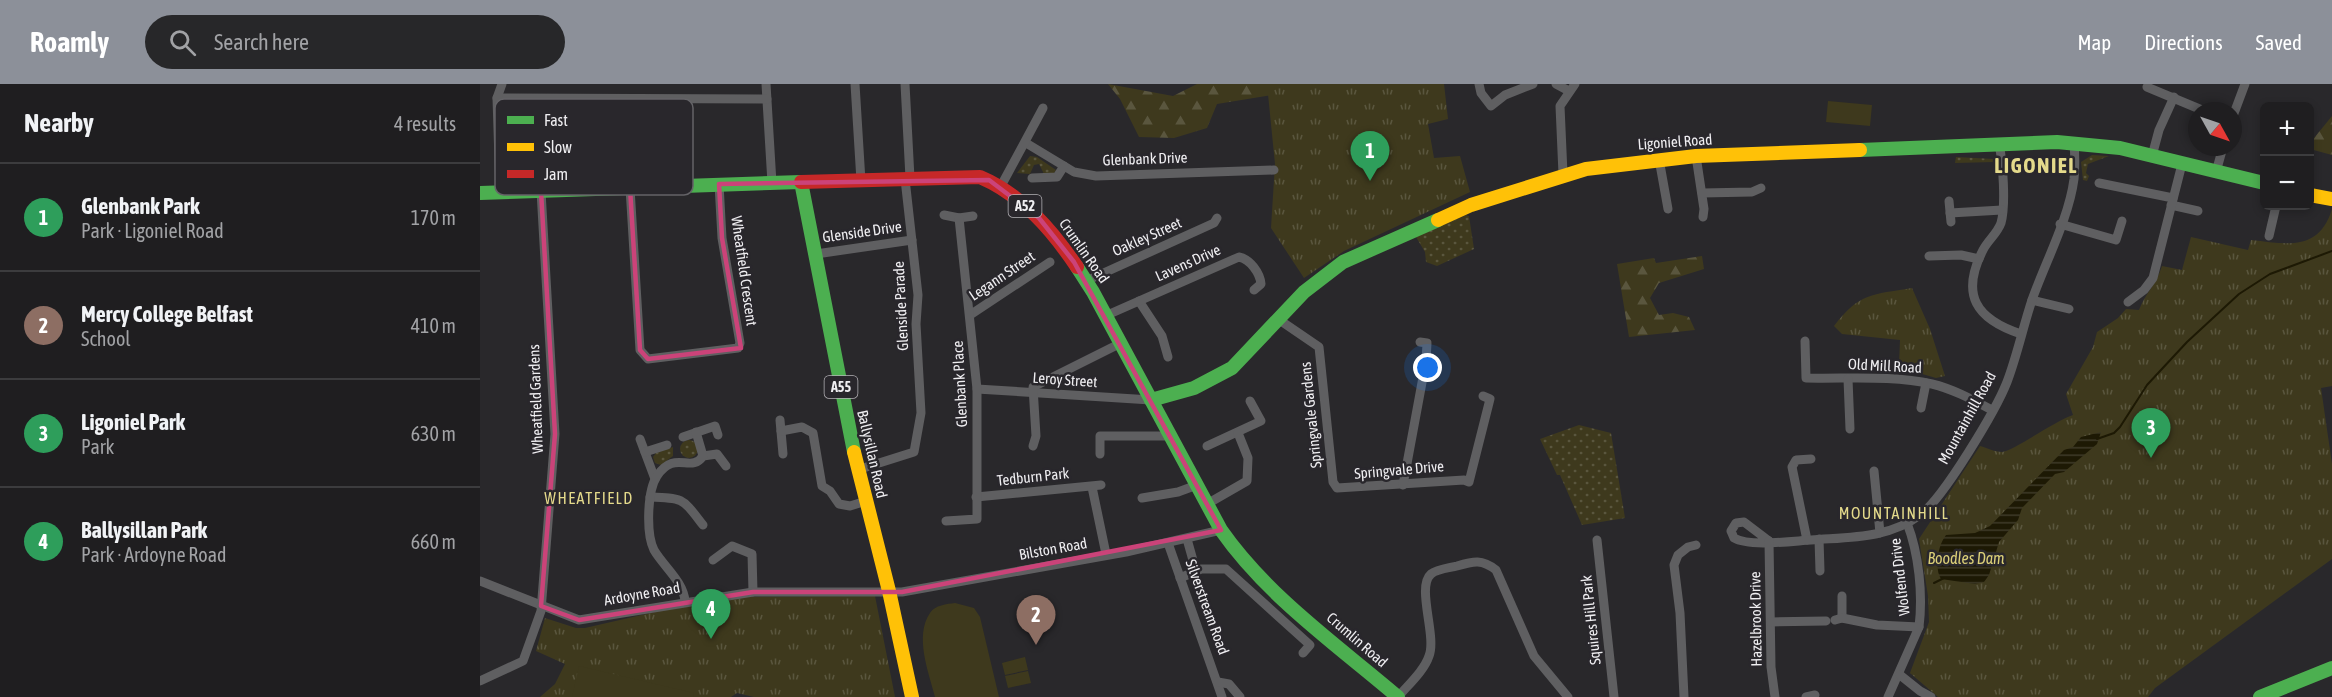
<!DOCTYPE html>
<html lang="en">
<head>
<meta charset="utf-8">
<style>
  body { margin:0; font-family:"Asap Condensed",sans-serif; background:#272729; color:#f1f3f6 }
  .controls { position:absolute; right:18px; top:18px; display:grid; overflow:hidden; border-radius:9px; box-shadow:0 3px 9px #0003 }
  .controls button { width:54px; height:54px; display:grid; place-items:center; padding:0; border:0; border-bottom:2px solid #3c3c3e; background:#1f1e20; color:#f1f3f6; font:30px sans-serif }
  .compass { position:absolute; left:1708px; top:18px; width:54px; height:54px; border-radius:50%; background:#1f1e20; box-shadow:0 3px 9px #0003; rotate:130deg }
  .you { position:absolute; left:948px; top:284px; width:21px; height:21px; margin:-15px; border:4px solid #fff; border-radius:50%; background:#1a73e8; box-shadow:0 0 0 9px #1a73e833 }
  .badge { display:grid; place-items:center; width:39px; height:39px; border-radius:50%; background:#8c9099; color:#fff; font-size:20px; font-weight:700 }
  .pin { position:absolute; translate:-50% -50px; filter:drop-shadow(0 2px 3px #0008) }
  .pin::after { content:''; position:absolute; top:32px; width:21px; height:18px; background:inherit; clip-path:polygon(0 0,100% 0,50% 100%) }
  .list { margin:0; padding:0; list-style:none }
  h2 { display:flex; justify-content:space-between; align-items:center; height:78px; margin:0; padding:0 24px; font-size:26px }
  h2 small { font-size:20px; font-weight:400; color:#a1a2a5 }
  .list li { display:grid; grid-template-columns:39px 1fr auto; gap:18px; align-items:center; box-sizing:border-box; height:108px; padding:0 24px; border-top:2px solid #3c3c3e }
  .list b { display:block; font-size:22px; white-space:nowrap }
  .list p { margin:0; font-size:20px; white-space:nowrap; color:#a1a2a5 }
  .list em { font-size:20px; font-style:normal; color:#a1a2a5 }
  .icon { flex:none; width:33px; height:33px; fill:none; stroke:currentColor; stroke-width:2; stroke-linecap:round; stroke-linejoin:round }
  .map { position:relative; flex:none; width:1852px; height:613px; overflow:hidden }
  header { display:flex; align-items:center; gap:36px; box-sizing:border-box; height:84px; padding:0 30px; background:#8c9099; color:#fff }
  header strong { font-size:28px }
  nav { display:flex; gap:33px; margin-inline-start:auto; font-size:21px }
  .search { width:420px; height:54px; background:#272729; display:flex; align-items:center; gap:15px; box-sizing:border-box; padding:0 21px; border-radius:33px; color:#a1a2a5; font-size:22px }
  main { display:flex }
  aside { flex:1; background:#1f1e20 }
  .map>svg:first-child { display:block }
  .grass { fill:url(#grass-dots) }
  .forest { fill:url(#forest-firs) }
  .park { fill:url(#park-tufts) }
  .pitch { fill:#3e391d }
  .water { fill:url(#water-rules) }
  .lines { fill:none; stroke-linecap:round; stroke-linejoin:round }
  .stream { stroke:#1d1904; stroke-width:2 }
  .street { stroke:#5f5f61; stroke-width:9 }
  .fast { stroke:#4caf50; stroke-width:14 }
  .slow { stroke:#ffc107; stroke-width:14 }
  .jam { stroke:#c62828; stroke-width:14 }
  .marked { fill:none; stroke:#cb4379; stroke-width:4.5; stroke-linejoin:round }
  .labels { text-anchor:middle; stroke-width:5; stroke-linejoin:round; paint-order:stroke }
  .shield { fill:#29272c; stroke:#b4b2b6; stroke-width:1.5 }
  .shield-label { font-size:14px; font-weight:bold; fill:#efeef1 }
  .street-label { font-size:15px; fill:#efeef1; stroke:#29272c }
  .neighbourhood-label { font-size:16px; letter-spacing:1.5px; fill:#e4da8b; stroke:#29272c }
  .water-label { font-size:16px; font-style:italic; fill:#dcd078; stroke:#29272c }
  .district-label { font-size:21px; font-weight:bold; letter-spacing:1.5px; fill:#e4da8b; stroke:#29272c }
  .key { fill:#29272c; stroke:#646367; stroke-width:1.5 }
  .key-label { font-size:16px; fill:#efeef1 }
</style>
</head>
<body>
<header>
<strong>Roamly</strong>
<div class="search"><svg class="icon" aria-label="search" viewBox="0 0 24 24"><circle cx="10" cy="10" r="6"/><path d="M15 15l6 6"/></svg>Search here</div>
<nav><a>Map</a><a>Directions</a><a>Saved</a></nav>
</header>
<main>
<aside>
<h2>Nearby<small>4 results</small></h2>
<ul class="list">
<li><span class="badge" style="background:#2e9e5b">1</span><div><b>Glenbank Park</b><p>Park · Ligoniel Road</p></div><em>170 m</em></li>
<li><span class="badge" style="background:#8d6e63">2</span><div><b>Mercy College Belfast</b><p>School</p></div><em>410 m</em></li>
<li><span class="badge" style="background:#2e9e5b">3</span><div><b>Ligoniel Park</b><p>Park</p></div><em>630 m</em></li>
<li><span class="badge" style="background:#2e9e5b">4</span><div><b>Ballysillan Park</b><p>Park · Ardoyne Road</p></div><em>660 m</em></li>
</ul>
</aside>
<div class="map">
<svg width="1852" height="613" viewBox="0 0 1852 613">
  <defs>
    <pattern id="grass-dots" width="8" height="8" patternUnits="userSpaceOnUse" patternTransform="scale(1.5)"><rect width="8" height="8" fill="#3e391d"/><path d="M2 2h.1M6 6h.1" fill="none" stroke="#5a563e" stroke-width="1.8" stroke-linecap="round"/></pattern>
    <pattern id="forest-firs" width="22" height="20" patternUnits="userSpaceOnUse" patternTransform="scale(1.5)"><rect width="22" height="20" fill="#3e391d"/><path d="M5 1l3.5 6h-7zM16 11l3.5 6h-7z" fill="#5a563e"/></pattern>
    <pattern id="park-tufts" width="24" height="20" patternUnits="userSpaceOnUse" patternTransform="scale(1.5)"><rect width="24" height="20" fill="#3e391d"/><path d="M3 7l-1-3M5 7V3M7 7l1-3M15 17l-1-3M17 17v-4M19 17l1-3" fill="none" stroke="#5a563e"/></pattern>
    <pattern id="water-rules" width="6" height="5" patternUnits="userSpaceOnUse" patternTransform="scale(1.5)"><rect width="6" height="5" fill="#1d1904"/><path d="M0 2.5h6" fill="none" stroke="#3e3b29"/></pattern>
  </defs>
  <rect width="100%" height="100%" fill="#29282b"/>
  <g class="grass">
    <polygon points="1612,71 1629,72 1608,80 1606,89 1609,92 1607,97 1603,96 1601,78"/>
    <polygon points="550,72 557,73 576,86 574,89 564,90 559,80 554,81 550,90 537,89"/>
    <polygon points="1476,73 1514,75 1514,78 1475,79"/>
    <polygon points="986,131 989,132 994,165 957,182 946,178 945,168 936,153"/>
    <polygon points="1099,341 1131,349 1145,434 1102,441 1080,391 1077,391 1060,355"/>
    <circle cx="209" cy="365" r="9"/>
    <polygon points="193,363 193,372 181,381 175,379 173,373 176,369"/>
  </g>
  <g class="forest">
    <polygon points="628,0 693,12 717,0 812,0 811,8 737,20 727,44 694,54 659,53 640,15"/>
    <polygon points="1852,32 1852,71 1830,65 1830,59"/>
    <polygon points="1222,172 1224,185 1179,199 1170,214 1179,231 1193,229 1209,233 1215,246 1149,253 1137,180 1174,174 1176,179"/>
  </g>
  <g class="park">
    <polygon points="787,0 964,0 968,35 948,40 954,74 980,72 990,108 864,167 824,194 791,144 795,80"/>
    <path d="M1852,125V302L1841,304L1852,380V475L1675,604L1668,613H1458L1430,589L1449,538L1448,512L1439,455L1500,362C1507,364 1515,368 1522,368C1533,367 1575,337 1593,331L1586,310L1613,263L1617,248L1638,234L1646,225L1659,226C1665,210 1677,199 1682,182L1702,186L1711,153L1768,166L1771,156C1807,160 1839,168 1852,125Z"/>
    <path d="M1432,204L1450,245L1465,292L1456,294L1422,284L1419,281L1420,256L1362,250L1354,242C1380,208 1392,211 1432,204Z"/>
    <polygon points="395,512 415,613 274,613 257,609 251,613 60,613 75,600 85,580 56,567 65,534 96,544 105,544 192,524 263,513"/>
  </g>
  <g class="pitch">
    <polygon points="1348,17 1392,21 1390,42 1346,38"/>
    <path d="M475,519L494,524L500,533L519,613H455C449,589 434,552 450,529C455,521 467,520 475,519Z"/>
    <polygon points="545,573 548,586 525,591 522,579"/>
    <polygon points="99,582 214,609 213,613 92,613"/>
    <polygon points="548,587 551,599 528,604 525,592"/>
  </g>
  <path class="water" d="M1621,348L1617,360L1584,388L1575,390L1542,424L1538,436L1519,458L1509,491L1504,498L1495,500L1461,495C1454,484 1458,461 1466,451L1495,449L1510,442L1584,366L1593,363L1601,353Z"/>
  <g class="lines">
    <g class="stream">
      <polyline points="1617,355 1634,349 1640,343 1667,301 1707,258 1759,210 1790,190 1852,167"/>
      <polyline points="1454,499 1464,494"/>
    </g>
    <g class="street">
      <polyline points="286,0 292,99"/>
      <polyline points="375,0 381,97"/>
      <polyline points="425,0 430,94"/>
      <polyline points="999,0 1001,9 1011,22 1025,11 1053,0"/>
      <polyline points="1076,0 1089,7"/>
      <polyline points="1667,3 1722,26"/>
      <polyline points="17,14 287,15"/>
      <polyline points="1753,32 1765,0"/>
      <polyline points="546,59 594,88 616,92 794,86"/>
      <path d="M1519,60C1523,79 1526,121 1521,139C1517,150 1508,156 1503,166C1480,211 1496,235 1541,250"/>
      <polyline points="1216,72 1224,125 1223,133"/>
      <polyline points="1672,72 1679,46 1694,13"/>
      <polyline points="1179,75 1188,125"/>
      <polyline points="1736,88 1743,63"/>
      <polyline points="1083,90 1080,22 1095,0"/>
      <polyline points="552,94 577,93 584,82"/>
      <polyline points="1619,99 1693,114"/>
      <polyline points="521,102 563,24"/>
      <polyline points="150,104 160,266 168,275 258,264 260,259 242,154 239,100"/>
      <polyline points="20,108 17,14 22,0"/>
      <polyline points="1222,109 1272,108 1281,104"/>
      <polyline points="1469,117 1471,138"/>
      <polyline points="1691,121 1718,127"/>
      <polyline points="1470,129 1522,126"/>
      <polyline points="464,131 479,134 493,132"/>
      <polyline points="1580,140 1636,156 1642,137"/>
      <polyline points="1789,152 1796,122"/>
      <polyline points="336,170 432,156"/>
      <polyline points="1449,172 1481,171 1499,175"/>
      <polyline points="606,197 734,139 737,134"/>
      <polyline points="1552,216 1589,225"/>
      <polyline points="659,217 682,252 688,273"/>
      <polyline points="1648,218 1664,206 1673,194 1702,80"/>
      <polyline points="490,231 570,178"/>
      <path d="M625,232L759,173C770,175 780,189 781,200L774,206"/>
      <polyline points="798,235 839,263 853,398 857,404 984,396 989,398 1010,315 1003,312"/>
      <path d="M1325,257L1326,294C1367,295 1412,291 1452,300C1473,305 1493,316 1512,326"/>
      <polyline points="1368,295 1370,345"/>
      <polyline points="497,305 671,316"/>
      <polyline points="1441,324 1446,299"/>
      <polyline points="300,336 303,370"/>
      <polyline points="301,347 322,343 333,349 342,402 350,407 359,420 370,422 386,417"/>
      <polyline points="203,353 235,342 238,351"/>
      <polyline points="160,355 175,395"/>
      <polyline points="553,362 556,352 553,303 641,259"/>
      <polyline points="727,362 781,337 770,317"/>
      <polyline points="165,368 187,361"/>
      <polyline points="620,370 620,352 692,352"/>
      <polyline points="223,372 237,370 246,382"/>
      <polyline points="377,386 434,368 441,329 436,240 438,211 425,95"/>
      <polyline points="1394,387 1400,449"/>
      <polyline points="923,401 946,277 947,259 940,258"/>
      <polyline points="612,403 626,470"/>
      <path d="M170,413C204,414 202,414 223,441"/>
      <polyline points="496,413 621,401"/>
      <polyline points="662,414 698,408 717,401"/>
      <polyline points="727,420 767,397 768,374 758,349"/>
      <polyline points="466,437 497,435 497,305 479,134"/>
      <path d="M1427,439C1439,470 1443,511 1439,543"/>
      <polyline points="707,455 716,487"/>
      <polyline points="1339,455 1340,487"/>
      <polyline points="1117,456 1134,613"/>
      <polyline points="1327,456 1312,383 1316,376 1331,375"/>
      <path d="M1289,457L1264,438L1256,439L1251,447L1254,454C1269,463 1313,457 1331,456C1369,453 1408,455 1440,431C1463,415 1516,326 1527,298C1537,272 1543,243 1552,216C1565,179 1589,134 1594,95C1595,84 1595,71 1594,59"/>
      <polyline points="1289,457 1291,583 1295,613"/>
      <polyline points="688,459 742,613"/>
      <polyline points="233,476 252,462 272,470 273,508"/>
      <polyline points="700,494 721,485 746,485 830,561 823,569"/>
      <polyline points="0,497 99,536 273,508 422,508 646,468 741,446"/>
      <polyline points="1362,512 1362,534"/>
      <path d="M205,517C203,497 184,483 174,466C166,450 167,407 177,392C195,365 211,390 223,372L216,348"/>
      <polyline points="1355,536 1362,534 1397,541 1439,543 1408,613"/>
      <polyline points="1291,538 1346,537"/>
      <polyline points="1420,591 1440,607 1451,613"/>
      <polyline points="0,597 43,577 61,527 75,350 61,107"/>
      <polyline points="738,598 749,600 760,613"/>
      <path d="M918,613C928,601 944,587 949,572C957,552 936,503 951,490C957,485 969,484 977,482C994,477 1002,475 1016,486L1054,572L1088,613"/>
      <polyline points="1204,613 1200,529 1194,481 1198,471 1208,463 1216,461"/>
      <polyline points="1326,613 1335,611"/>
    </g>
    <g class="fast">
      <polyline points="1380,66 1577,58 1640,64 1784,99"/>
      <polyline points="0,109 321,98 374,368"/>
      <path d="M597,183L613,208L741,446C787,512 857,561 918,613"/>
      <polyline points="671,316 714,304 752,284 824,208 863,178 958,136"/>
      <polyline points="1780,613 1852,584"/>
    </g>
    <g class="slow">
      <polyline points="1830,111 1852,115"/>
      <polyline points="958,136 991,121 1106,85 1216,72 1380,66"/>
      <polyline points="374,368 409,507 432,613"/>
    </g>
    <path class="jam" d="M321,98L500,93C542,111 572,146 597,183"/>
  </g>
  <path class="marked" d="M509,96L559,134L594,178L741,446L422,508H273L99,536L61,522L75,350L61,107L150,104L160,266L168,275L261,264L242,154L239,100Z"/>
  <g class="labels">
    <g class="shield">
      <rect x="528.5" y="111" width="33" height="22" rx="4.5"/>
      <rect x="344.5" y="292" width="33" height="22" rx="4.5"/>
    </g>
    <g class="shield-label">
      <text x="545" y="127">A52</text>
      <text x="361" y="308">A55</text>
    </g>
    <g class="street-label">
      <text transform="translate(1195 58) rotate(-4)" y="5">Ligoniel Road</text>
      <text transform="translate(665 75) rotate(-2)" y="5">Glenbank Drive</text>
      <text transform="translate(382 148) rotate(-8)" y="5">Glenside Drive</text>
      <text transform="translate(667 153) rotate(-24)" y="5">Oakley Street</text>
      <text transform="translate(604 167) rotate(55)" y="5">Crumlin Road</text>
      <text transform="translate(708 179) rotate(-24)" y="5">Lavens Drive</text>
      <text transform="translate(264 187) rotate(82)" y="5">Wheatfield Crescent</text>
      <text transform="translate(522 192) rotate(-34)" y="5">Legann Street</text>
      <text transform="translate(421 222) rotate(-93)" y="5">Glenside Parade</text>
      <text transform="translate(1405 282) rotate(3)" y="5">Old Mill Road</text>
      <text transform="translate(585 296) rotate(4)" y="5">Leroy Street</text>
      <text transform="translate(480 300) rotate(-93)" y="5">Glenbank Place</text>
      <text transform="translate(56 315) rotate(-92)" y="5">Wheatfield Gardens</text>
      <text transform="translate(831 331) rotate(-96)" y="5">Springvale Gardens</text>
      <text transform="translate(1487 334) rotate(-61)" y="5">Mountainhill Road</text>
      <text transform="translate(392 370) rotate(77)" y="5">Ballysillan Road</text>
      <text transform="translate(919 386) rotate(-5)" y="5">Springvale Drive</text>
      <text transform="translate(553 393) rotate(-6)" y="5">Tedburn Park</text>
      <text transform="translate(573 465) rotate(-10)" y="5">Bilston Road</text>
      <text transform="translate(1420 493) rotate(-97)" y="5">Wolfend Drive</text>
      <text transform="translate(162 510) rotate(-10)" y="5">Ardoyne Road</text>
      <text transform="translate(727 523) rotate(70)" y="5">Silverstream Road</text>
      <text transform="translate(1276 535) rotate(-91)" y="5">Hazelbrook Drive</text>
      <text transform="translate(1111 536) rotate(-96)" y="5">Squires Hill Park</text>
      <text transform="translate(877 556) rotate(41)" y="5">Crumlin Road</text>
    </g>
    <g class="neighbourhood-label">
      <text x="109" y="420">WHEATFIELD</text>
      <text x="1414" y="435">MOUNTAINHILL</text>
    </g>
    <g class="water-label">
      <text x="1486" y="480">Boodles Dam</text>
    </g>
    <g class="district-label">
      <text x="1556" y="89">LIGONIEL</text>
    </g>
  </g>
  <rect x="15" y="15" width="198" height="96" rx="9" class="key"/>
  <rect x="27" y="32" width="27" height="8" fill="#4caf50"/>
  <rect x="27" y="59" width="27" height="8" fill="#ffc107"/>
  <rect x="27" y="86" width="27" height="8" fill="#c62828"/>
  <g class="key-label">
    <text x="64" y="42">Fast</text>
    <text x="64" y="69">Slow</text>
    <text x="64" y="96">Jam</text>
  </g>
</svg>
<div class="controls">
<button>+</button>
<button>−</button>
</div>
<svg class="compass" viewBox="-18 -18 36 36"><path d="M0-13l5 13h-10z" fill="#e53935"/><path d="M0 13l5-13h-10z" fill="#a1a2a5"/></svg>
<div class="you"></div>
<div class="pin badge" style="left:890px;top:97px;background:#2e9e5b">1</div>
<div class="pin badge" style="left:556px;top:561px;background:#8d6e63">2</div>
<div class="pin badge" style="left:1671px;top:374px;background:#2e9e5b">3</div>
<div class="pin badge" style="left:231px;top:555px;background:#2e9e5b">4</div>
</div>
</main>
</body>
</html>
